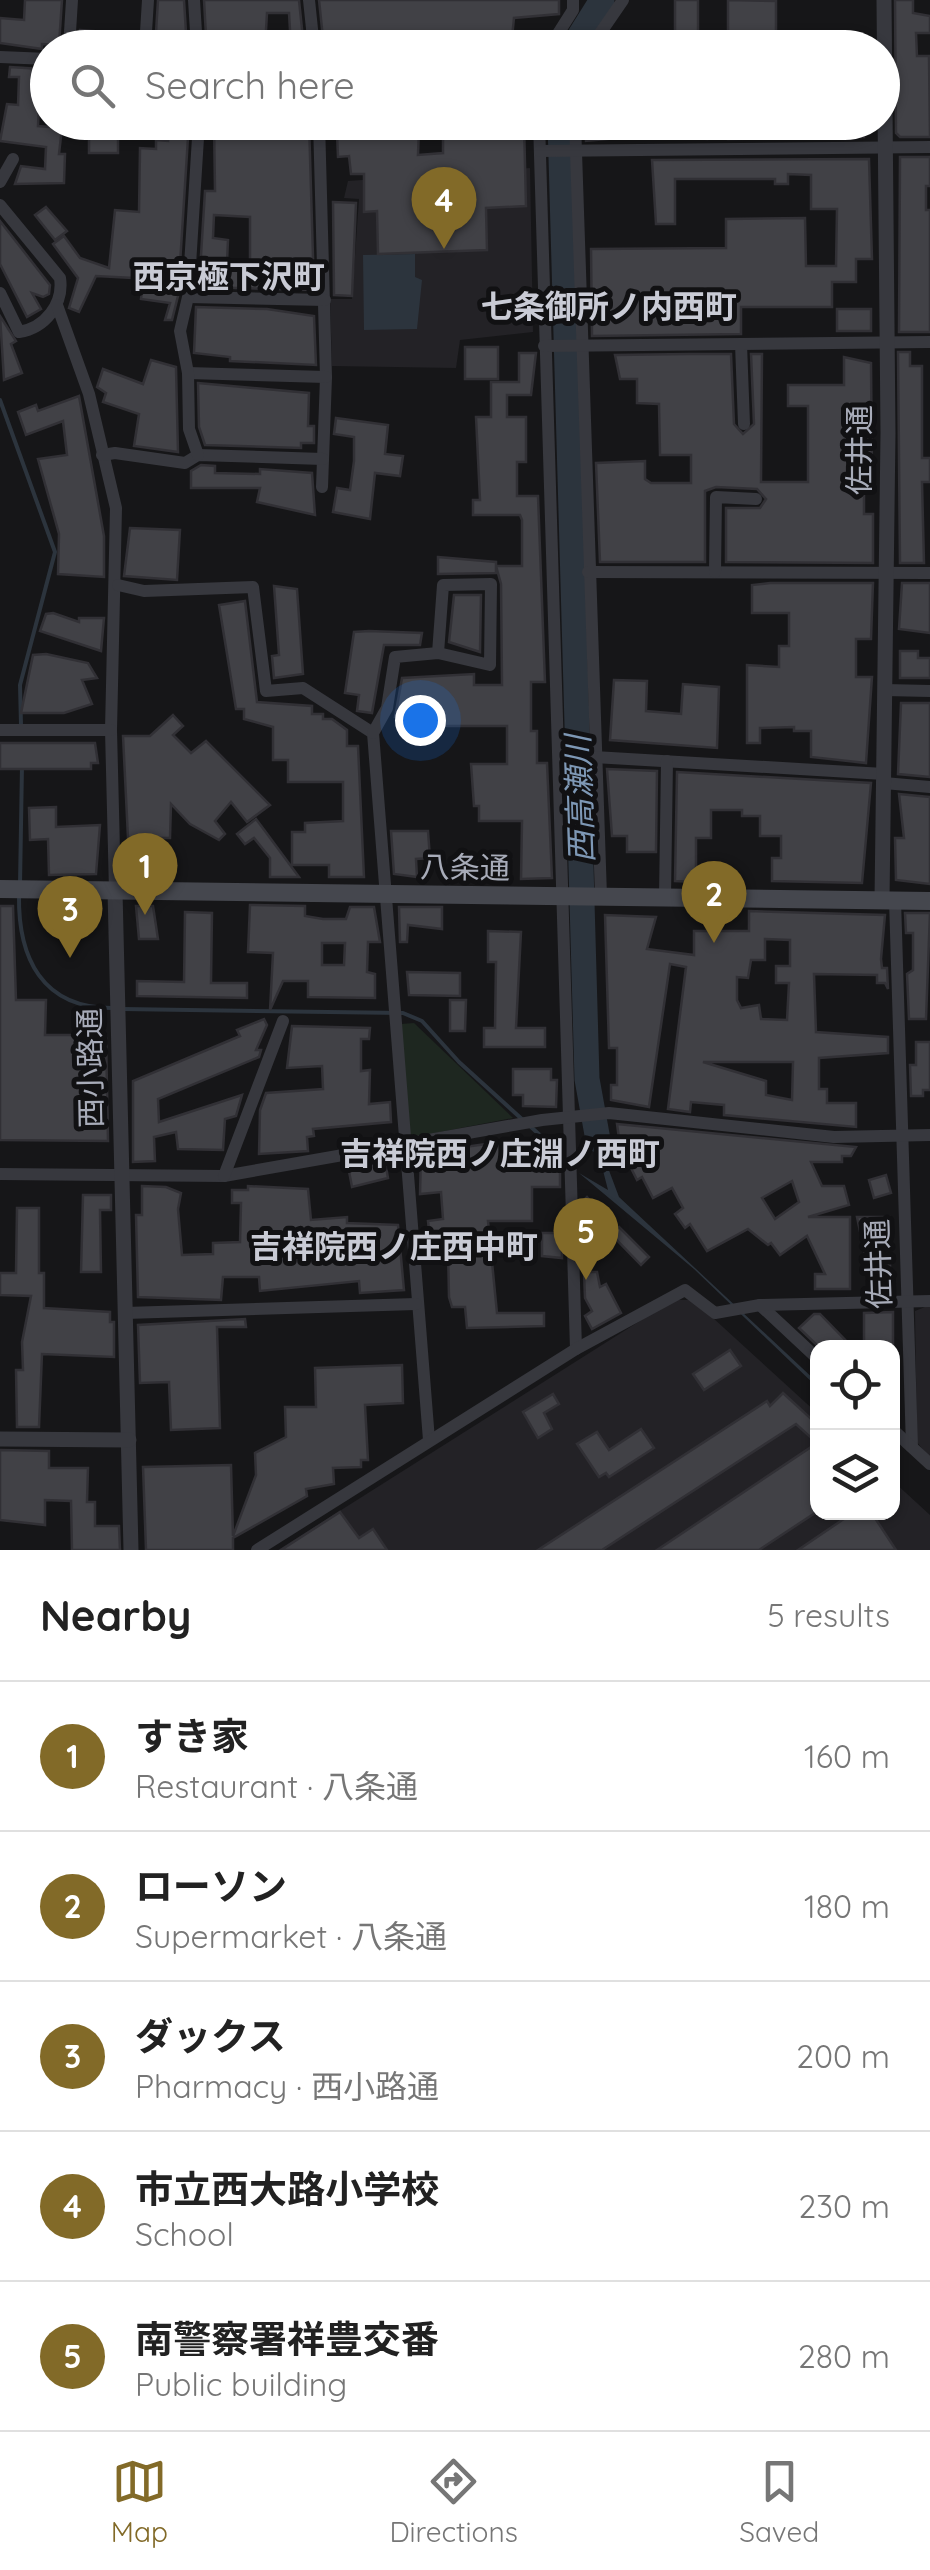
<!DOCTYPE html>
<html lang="en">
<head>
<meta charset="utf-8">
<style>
  body { margin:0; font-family:Quicksand,"Noto Sans JP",sans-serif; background:#f2f2f2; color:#222 }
  .controls { position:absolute; right:30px; bottom:30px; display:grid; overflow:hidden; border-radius:20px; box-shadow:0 2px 8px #0004 }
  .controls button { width:90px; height:90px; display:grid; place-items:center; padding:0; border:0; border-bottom:2px solid #e0e0e0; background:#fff; color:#222; font:50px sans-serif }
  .you { position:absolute; left:420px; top:720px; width:35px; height:35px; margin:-25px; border:8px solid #fff; border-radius:50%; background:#1a73e8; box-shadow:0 0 0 15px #1a73e833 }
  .badge { display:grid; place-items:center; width:65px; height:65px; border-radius:50%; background:#826a28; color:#fff; font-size:32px; font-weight:700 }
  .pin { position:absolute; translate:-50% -82px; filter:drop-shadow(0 2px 5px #0008) }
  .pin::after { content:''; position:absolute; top:52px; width:35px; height:30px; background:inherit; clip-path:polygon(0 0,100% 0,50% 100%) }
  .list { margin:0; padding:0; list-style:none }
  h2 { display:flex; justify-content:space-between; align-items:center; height:130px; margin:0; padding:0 40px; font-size:42px }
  h2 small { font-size:32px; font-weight:400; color:#767676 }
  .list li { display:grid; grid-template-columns:65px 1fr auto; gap:30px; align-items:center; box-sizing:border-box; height:150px; padding:0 40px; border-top:2px solid #e0e0e0 }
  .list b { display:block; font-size:38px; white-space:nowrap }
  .list p { margin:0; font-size:32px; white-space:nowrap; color:#767676 }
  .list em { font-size:32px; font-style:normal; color:#767676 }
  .icon { flex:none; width:55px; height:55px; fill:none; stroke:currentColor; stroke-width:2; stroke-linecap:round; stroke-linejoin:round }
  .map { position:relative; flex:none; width:930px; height:1550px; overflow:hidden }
  .search { position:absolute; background:#fff; box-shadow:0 2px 8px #0004; left:30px; right:30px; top:30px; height:110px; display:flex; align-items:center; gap:25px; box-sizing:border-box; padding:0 35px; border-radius:55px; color:#767676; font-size:38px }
  .sheet { height:880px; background:#fff }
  nav { display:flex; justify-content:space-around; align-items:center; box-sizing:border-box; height:140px; border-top:2px solid #e0e0e0; background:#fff; font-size:28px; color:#767676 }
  nav a { display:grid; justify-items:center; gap:5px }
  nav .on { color:#826a28 }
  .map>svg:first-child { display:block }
  .built { fill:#232226 }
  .green { fill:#1e2720 }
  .water { fill:#2c343d }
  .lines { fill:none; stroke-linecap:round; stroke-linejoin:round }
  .stream { stroke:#2c343d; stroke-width:4 }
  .river { stroke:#2c343d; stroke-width:25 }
  .building { fill:#414146; stroke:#313035; stroke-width:2.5; fill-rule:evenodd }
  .minor { stroke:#37383e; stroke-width:12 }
  .tertiary { stroke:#37383e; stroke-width:15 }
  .secondary { stroke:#45474e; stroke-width:18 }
  .labels { text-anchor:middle; stroke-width:10; stroke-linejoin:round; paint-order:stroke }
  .street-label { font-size:30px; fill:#a8acb9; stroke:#111113 }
  .neighbourhood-label { font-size:32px; font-weight:bold; fill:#c9cbd5; stroke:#111113 }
  .water-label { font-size:32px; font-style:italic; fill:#7e98b5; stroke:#111113 }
</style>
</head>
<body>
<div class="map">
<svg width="930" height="1550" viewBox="0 0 930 1550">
  <rect width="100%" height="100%" fill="#161618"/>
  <g class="built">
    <polygon points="530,168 533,332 460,340 456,368 332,366 330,299 352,299 359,199 344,198 348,181"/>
    <polygon points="673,1300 690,1300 701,1307 817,1413 818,1512 892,1512 893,1481 930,1515 930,1550 278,1550"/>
    <polygon points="930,1305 930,1459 917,1442 915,1311"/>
  </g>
  <polygon class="green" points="414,1023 513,1118 414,1137 407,1131 401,1024"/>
  <g class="water">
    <polygon points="415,254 415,277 422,280 417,329 364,330 363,255"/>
    <polygon points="590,1120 619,1197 817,1382 817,1387 694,1269 579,1173 608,1190"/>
  </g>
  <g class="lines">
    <g class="stream">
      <polyline points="0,400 55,552 20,685 21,725"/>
      <polyline points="20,885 22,765"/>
      <path d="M19,895C18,958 42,1008 112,1008"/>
      <polyline points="122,1009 403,1013 422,1021 459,1062 524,1121"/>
      <polyline points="531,1127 565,1158"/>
    </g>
    <g class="river">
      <polyline points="572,48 602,0"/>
      <polyline points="560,122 587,1079 598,1140"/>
    </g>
  </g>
  <g class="building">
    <polygon points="25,0 62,0 59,45 42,44 42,49 0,43 0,18 24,20"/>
    <polygon points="158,0 184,0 187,48 155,48"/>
    <polygon points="204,0 299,0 304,48 291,48 289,13 267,13 265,48 220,48 219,36 206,36"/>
    <polygon points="319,0 559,0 559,14 514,18 511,48 324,48"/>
    <rect x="675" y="0" width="23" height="47"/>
    <polygon points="728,0 776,1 776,48 728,45"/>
    <polygon points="895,0 913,0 913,13 930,16 930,33 916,33 917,56 929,56 930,137 900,137 896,133"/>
    <polygon points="80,30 116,33 115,48 79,48"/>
    <polygon points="10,67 41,69 38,126 62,128 59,154 65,154 64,183 15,184 21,166 45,169 46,147 0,141 7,104 18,105 19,77 9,77"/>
    <rect x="89" y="122" width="29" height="31"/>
    <polygon points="168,122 189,122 178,296 172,320 165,320 170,303 141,299 142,291 132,291 133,278 96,276 79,312 69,308 78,278 53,244 64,236 80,258 109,268 115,210 139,212 140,148 156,149 156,140 168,141"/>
    <path d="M214,122H309L314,290L199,287L205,191H215ZM214,215L250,217V263L227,262L228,240L213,238Z"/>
    <polygon points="364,122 419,129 418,155 443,153 443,131 462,131 462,138 484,138 485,122 524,122 526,206 486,208 487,250 378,254 377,211 364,212 364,174 351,174 349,156 338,157 337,134 365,132"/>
    <polygon points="585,122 707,122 707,139 650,135 586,141"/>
    <polygon points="728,122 864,122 864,137 728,139"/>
    <polygon points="900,157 930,157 930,186 926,186 926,210 930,210 930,332 899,332"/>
    <polygon points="869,159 872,259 856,259 856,282 832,282 832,307 741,307 741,334 592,336 591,249 726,248 726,219 805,218 806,266 836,266 837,209 811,209 811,175 788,174 788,184 775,184 775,179 675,179 675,224 656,224 652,160"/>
    <polygon points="333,202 356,203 352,296 334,295"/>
    <polygon points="46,207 67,231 55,240 35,215"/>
    <polygon points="0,221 50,285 49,294 43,297 32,293 41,309 27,317 0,264"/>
    <polygon points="196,307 267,309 314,316 316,365 230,361 230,357 194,353"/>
    <rect x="837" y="309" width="34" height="22"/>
    <polygon points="0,316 16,341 11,344 22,373 4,380"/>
    <rect x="465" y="347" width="33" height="32"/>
    <polygon points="898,352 910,352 910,366 922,366 922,458 930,458 930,482 922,482 924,563 900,563"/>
    <polygon points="519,353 536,353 531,395 507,395 507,417 526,417 526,462 517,462 517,496 538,496 545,682 531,682 531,731 537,731 537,763 547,763 552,878 521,879 522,821 479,821 479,806 474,806 471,764 507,764 507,726 422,726 422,717 395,717 402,678 474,674 474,685 502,685 501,584 496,566 522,566 522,520 520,515 473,515 473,500 480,500 476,417 491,417 491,382 519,382"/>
    <polygon points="689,354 731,354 734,424 743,434 754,424 751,354 762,354 761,482 808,482 808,406 788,406 788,385 844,385 844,357 871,363 872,473 864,473 864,514 873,514 873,563 726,562 726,508 760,508 766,499 757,489 716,487 705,491 705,562 600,562 596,463 645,461 645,479 651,483 691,483 691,455 660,455 659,404 637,403 637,379 620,379 615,355"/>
    <polygon points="151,360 176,367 178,452 134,446 139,414 103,402 106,393 97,387 103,369 143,384"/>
    <polygon points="198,383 309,393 308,426 314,426 314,443 301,443 301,448 205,445 199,427"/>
    <polygon points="79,396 104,536 104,577 58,574 59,534 38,459 67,455 63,421 26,435 18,412 36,405 38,411"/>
    <polygon points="336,418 388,425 385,454 403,456 400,476 375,473 370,519 333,512 337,488 350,490 354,461 354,437 334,434"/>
    <polygon points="201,465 215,466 215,473 260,474 260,469 312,473 315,515 257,502 260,488 191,488 191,471"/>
    <polygon points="130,528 180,530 177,580 124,576"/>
    <polygon points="438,557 496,562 496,573 438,574"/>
    <polygon points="770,583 873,583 871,639 856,639 856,677 872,677 866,763 811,757 811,731 794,731 794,727 760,728 760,743 747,743 747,665 779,667 779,646 789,646 789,613 752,613 752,585"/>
    <polygon points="902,583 930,583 930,633 899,629"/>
    <polygon points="274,586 297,589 303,674 274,678 272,656 279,655"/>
    <polygon points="454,595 481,595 480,652 449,642"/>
    <polygon points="245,601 257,702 312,706 312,714 323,714 323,719 332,719 347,730 347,746 358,746 364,877 329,877 329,865 292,865 292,832 305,832 305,823 343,821 343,782 288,782 288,760 273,760 273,727 244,719 244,709 236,709 219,605"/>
    <polygon points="53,613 79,622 79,618 104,618 101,651 40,631 46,614"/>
    <polygon points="369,631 422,633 420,645 384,645 372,713 357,711 359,695 345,693 354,632"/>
    <polygon points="900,651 918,651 918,658 930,658 930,678 900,678"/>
    <polygon points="46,654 88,663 97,678 82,680 92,704 64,713 21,713 33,655"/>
    <polygon points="614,680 647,681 646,711 681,714 683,684 719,687 717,748 610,740"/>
    <polygon points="901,703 930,703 930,777 898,774"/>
    <polygon points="173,715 183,726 173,735 191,753 206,741 270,805 247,822 231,802 215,821 225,834 219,840 190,824 171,804 170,838 128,838 123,736 150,736"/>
    <polygon points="0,743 95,743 98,763 91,763 91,769 0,769"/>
    <polygon points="607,769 657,771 656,852 627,852 627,836 612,836"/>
    <polygon points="677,772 871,783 862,883 772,881 772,858 781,858 781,836 760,836 760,816 742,816 742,810 711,810 711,838 696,838 696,882 675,881"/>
    <polygon points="899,794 930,797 930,884 896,880 895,838 904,838"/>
    <polygon points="56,807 56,827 100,825 96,874 49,875 48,839 30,840 29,808"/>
    <polygon points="256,819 265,831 299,877 270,877 270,858 254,838 245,844 237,834"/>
    <polygon points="391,831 428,831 430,858 416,859 417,877 394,874"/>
    <path d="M250,905L305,906V916L323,919H346L350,907H374L380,942H368L367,972L375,974V998L308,997V981H283L270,1010L273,953L248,952ZM322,943H345L344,965H322Z"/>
    <polygon points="0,906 13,906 16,1000 46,1000 45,1035 106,1035 108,1141 0,1140"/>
    <polygon points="136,906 153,906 158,939 139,939"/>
    <polygon points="399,907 442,907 442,929 408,925 407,942 400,942"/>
    <path d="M749,911L885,915L881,959L882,968H887L888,989L885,983H877V975L814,974L816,1032L888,1037V1053L819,1058V1089H827V1103H856V1127L724,1115V1105L691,1102L690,1112L668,1109L686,967L670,964L649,1107L611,1100V1085H617V1048H609L605,915L656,917L647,949L694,955V931H749ZM765,939L790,940V966H776V983H789L787,1020L761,1019L759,1005L741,1008L737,1000V977L748,978L751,960H765ZM703,1062H793L792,1100L766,1095V1081Z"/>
    <polygon points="185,912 212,913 211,983 247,983 247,998 137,996 137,981 184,982"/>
    <polygon points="905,913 930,913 926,1019 909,1019 907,974 913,970 913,933 906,933"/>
    <polygon points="488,931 521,932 516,1028 545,1028 545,1047 484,1047 484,1028 495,1028 496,962 488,962"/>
    <polygon points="407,972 460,973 460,996 409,995"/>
    <polygon points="450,1000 466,1000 465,1031 450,1031"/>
    <polygon points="264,1019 267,1025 256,1050 261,1050 259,1057 158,1099 159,1122 242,1095 236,1116 225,1119 223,1150 178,1149 176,1132 154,1137 155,1161 133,1162 133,1081 240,1036 237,1030"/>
    <polygon points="292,1026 370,1028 369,1039 361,1039 361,1071 370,1070 369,1104 390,1102 391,1122 313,1129 314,1136 307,1137 308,1151 259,1154 260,1110 266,1093 323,1089 322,1066 287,1068"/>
    <polygon points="916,1042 930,1042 930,1090 923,1090 923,1096 911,1096 910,1065 916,1065"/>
    <polygon points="513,1069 551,1069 551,1080 557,1080 556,1107 523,1106 523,1095 513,1095"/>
    <path d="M617,1124L856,1147L851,1156H842V1162H811L822,1186H844L849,1205L808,1217H850V1289H815V1274H825L807,1236L780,1255L771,1243L768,1245L748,1229L707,1251L690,1224L685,1228L675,1214L683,1208L672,1188L653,1198L642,1177L637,1180L620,1146ZM792,1181L799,1202L775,1219L762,1198Z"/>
    <polygon points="508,1141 509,1169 560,1169 560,1187 532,1187 532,1221 488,1221 497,1313 544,1313 544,1326 467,1328 465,1307 452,1307 449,1297 448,1249 431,1250 428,1221 443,1219 441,1192 420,1194 421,1153"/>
    <polygon points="385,1161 388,1178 352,1187 348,1166"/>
    <polygon points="886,1175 891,1193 874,1198 869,1180"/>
    <polygon points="142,1186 166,1187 181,1193 178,1209 182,1255 213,1254 213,1243 240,1242 241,1203 232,1203 232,1190 248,1190 248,1186 308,1189 311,1220 347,1217 347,1223 398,1225 404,1290 360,1293 359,1281 260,1291 259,1277 223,1277 221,1300 138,1297 136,1215 142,1215"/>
    <polygon points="83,1195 111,1195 111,1210 100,1210 101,1272 81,1272"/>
    <polygon points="587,1197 612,1224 591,1243 582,1233 586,1219 582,1202"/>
    <polygon points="17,1208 39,1208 39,1273 44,1273 44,1308 110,1312 110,1322 114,1322 114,1357 42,1354 39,1427 17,1427 16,1370 23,1370 22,1342 31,1296 0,1295 0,1273 16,1273"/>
    <polygon points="857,1217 890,1217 890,1280 871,1284"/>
    <polygon points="619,1227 649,1257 641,1265 611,1234"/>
    <polygon points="542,1233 562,1233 562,1258 542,1256"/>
    <polygon points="584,1272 597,1272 600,1287 606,1284 621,1313 592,1329 585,1316 592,1311 585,1298"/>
    <polygon points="893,1312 893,1348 864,1348 864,1313"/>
    <polygon points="814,1314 820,1314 853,1348 820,1348 799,1328"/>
    <polygon points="245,1319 246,1327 217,1327 220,1428 171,1430 169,1382 140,1383 138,1325"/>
    <polygon points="730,1350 741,1366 704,1390 693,1374"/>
    <polygon points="402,1365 403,1403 365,1405 368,1460 361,1460 361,1467 333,1468 334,1484 306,1489 307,1496 233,1538 233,1550 146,1550 143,1467 231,1465 233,1536 256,1475 255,1453 286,1437 285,1407 316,1407 315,1368"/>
    <polygon points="783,1393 818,1425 818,1511 759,1550 657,1550 817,1443 796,1424 602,1550 538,1550 767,1401 770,1406"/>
    <polygon points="553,1394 559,1404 544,1413 552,1429 538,1438 523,1412"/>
    <polygon points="641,1429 654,1448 609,1477 606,1473 599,1477 577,1444 597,1432 609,1450"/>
    <polygon points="0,1450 49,1451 49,1468 88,1468 87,1502 95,1502 95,1526 119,1526 120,1550 72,1550 71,1501 45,1500 45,1525 0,1520"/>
    <polygon points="340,1512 359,1538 373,1529 387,1550 281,1550"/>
    <polygon points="854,1512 871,1512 896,1550 798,1550"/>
  </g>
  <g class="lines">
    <g class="minor">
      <polyline points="194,0 197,48"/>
      <polyline points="309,0 314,48"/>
      <polyline points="69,48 72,0"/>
      <polyline points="145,48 148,0"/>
      <polyline points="549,48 573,10 573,0"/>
      <polyline points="590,48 623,0"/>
      <polyline points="0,57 48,59"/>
      <polyline points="319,122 326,377 322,487"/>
      <polyline points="539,122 576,1349"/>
      <polyline points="575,122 601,896"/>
      <polyline points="540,151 930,147"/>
      <polyline points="0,182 13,159"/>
      <path d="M0,205L60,278C64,304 45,328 19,332L0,293"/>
      <polyline points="188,297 325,300"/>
      <polyline points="57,305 89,394 116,508 111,730 115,891"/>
      <polyline points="741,344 744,424"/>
      <polyline points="544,346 930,342"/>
      <polyline points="188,373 326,377"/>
      <polyline points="102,455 115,453 185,463 198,455 323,459"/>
      <polyline points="198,455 189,429 188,373 180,331 188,297 199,122"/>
      <polyline points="588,572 930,573"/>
      <polyline points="715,572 716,497 756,499"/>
      <polyline points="118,585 144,591 253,587 266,691 303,688 373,733 429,1440"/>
      <polyline points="885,690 930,691"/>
      <polyline points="0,730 111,730"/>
      <polyline points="373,733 387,708 395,657 438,653 490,665 491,584 443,585 438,653"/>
      <polyline points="594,757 884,774"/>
      <polyline points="884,783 930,787"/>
      <polyline points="665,897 667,761"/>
      <polyline points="895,900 912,1447"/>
      <polyline points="0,1174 224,1176 542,1120 609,1113 834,1137 930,1135"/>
      <polyline points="224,1176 283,1021"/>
      <polyline points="760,1305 818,1359"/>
      <polyline points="125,1313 416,1304"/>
      <polyline points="892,1429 930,1464"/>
      <polyline points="257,1550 576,1349 685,1290 715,1313 760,1305 930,1301"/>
    </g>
    <g class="tertiary">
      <polyline points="115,891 131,1550"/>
      <polyline points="882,900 888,433 884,0"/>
      <polyline points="0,1439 129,1440"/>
    </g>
    <polyline class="secondary" points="0,889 930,901"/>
  </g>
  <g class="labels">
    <g class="street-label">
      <text transform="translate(860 450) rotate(-90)" y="10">佐井通</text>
      <text transform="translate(465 868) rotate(1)" y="10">八条通</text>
      <text transform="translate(91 1068) rotate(-91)" y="10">西小路通</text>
      <text transform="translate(879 1264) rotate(-92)" y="10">佐井通</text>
    </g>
    <g class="neighbourhood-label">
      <text x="229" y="288">西京極下沢町</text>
      <text x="609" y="318">七条御所ノ内西町</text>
      <text x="500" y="1165">吉祥院西ノ庄淵ノ西町</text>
      <text x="394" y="1258">吉祥院西ノ庄西中町</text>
    </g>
    <g class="water-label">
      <text transform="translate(580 799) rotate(-92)" y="11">西高瀬川</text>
    </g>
  </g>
</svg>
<div class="controls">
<button><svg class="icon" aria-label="locate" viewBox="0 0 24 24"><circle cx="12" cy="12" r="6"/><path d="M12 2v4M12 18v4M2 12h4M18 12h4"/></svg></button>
<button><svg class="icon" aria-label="layers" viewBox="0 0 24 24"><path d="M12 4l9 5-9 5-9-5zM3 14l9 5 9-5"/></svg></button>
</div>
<div class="you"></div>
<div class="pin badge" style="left:145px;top:915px">1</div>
<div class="pin badge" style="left:714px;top:943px">2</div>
<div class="pin badge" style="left:70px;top:958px">3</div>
<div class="pin badge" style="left:444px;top:249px">4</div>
<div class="pin badge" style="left:586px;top:1280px">5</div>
<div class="search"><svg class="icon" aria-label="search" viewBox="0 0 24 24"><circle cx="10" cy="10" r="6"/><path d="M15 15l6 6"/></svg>Search here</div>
</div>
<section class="sheet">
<h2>Nearby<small>5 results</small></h2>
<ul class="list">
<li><span class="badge">1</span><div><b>すき家</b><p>Restaurant · 八条通</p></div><em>160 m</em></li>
<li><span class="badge">2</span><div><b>ローソン</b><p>Supermarket · 八条通</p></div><em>180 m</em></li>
<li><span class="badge">3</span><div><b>ダックス</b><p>Pharmacy · 西小路通</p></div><em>200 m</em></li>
<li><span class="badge">4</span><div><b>市立西大路小学校</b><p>School</p></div><em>230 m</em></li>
<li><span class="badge">5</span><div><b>南警察署祥豊交番</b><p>Public building</p></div><em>280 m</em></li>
</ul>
</section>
<nav>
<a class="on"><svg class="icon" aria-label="map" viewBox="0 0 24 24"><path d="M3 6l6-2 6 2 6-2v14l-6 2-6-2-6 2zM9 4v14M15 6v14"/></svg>Map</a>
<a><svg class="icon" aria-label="directions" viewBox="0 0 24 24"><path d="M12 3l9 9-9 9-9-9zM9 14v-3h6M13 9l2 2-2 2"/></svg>Directions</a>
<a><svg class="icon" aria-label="saved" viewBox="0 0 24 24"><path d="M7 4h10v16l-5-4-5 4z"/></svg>Saved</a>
</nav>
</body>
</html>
